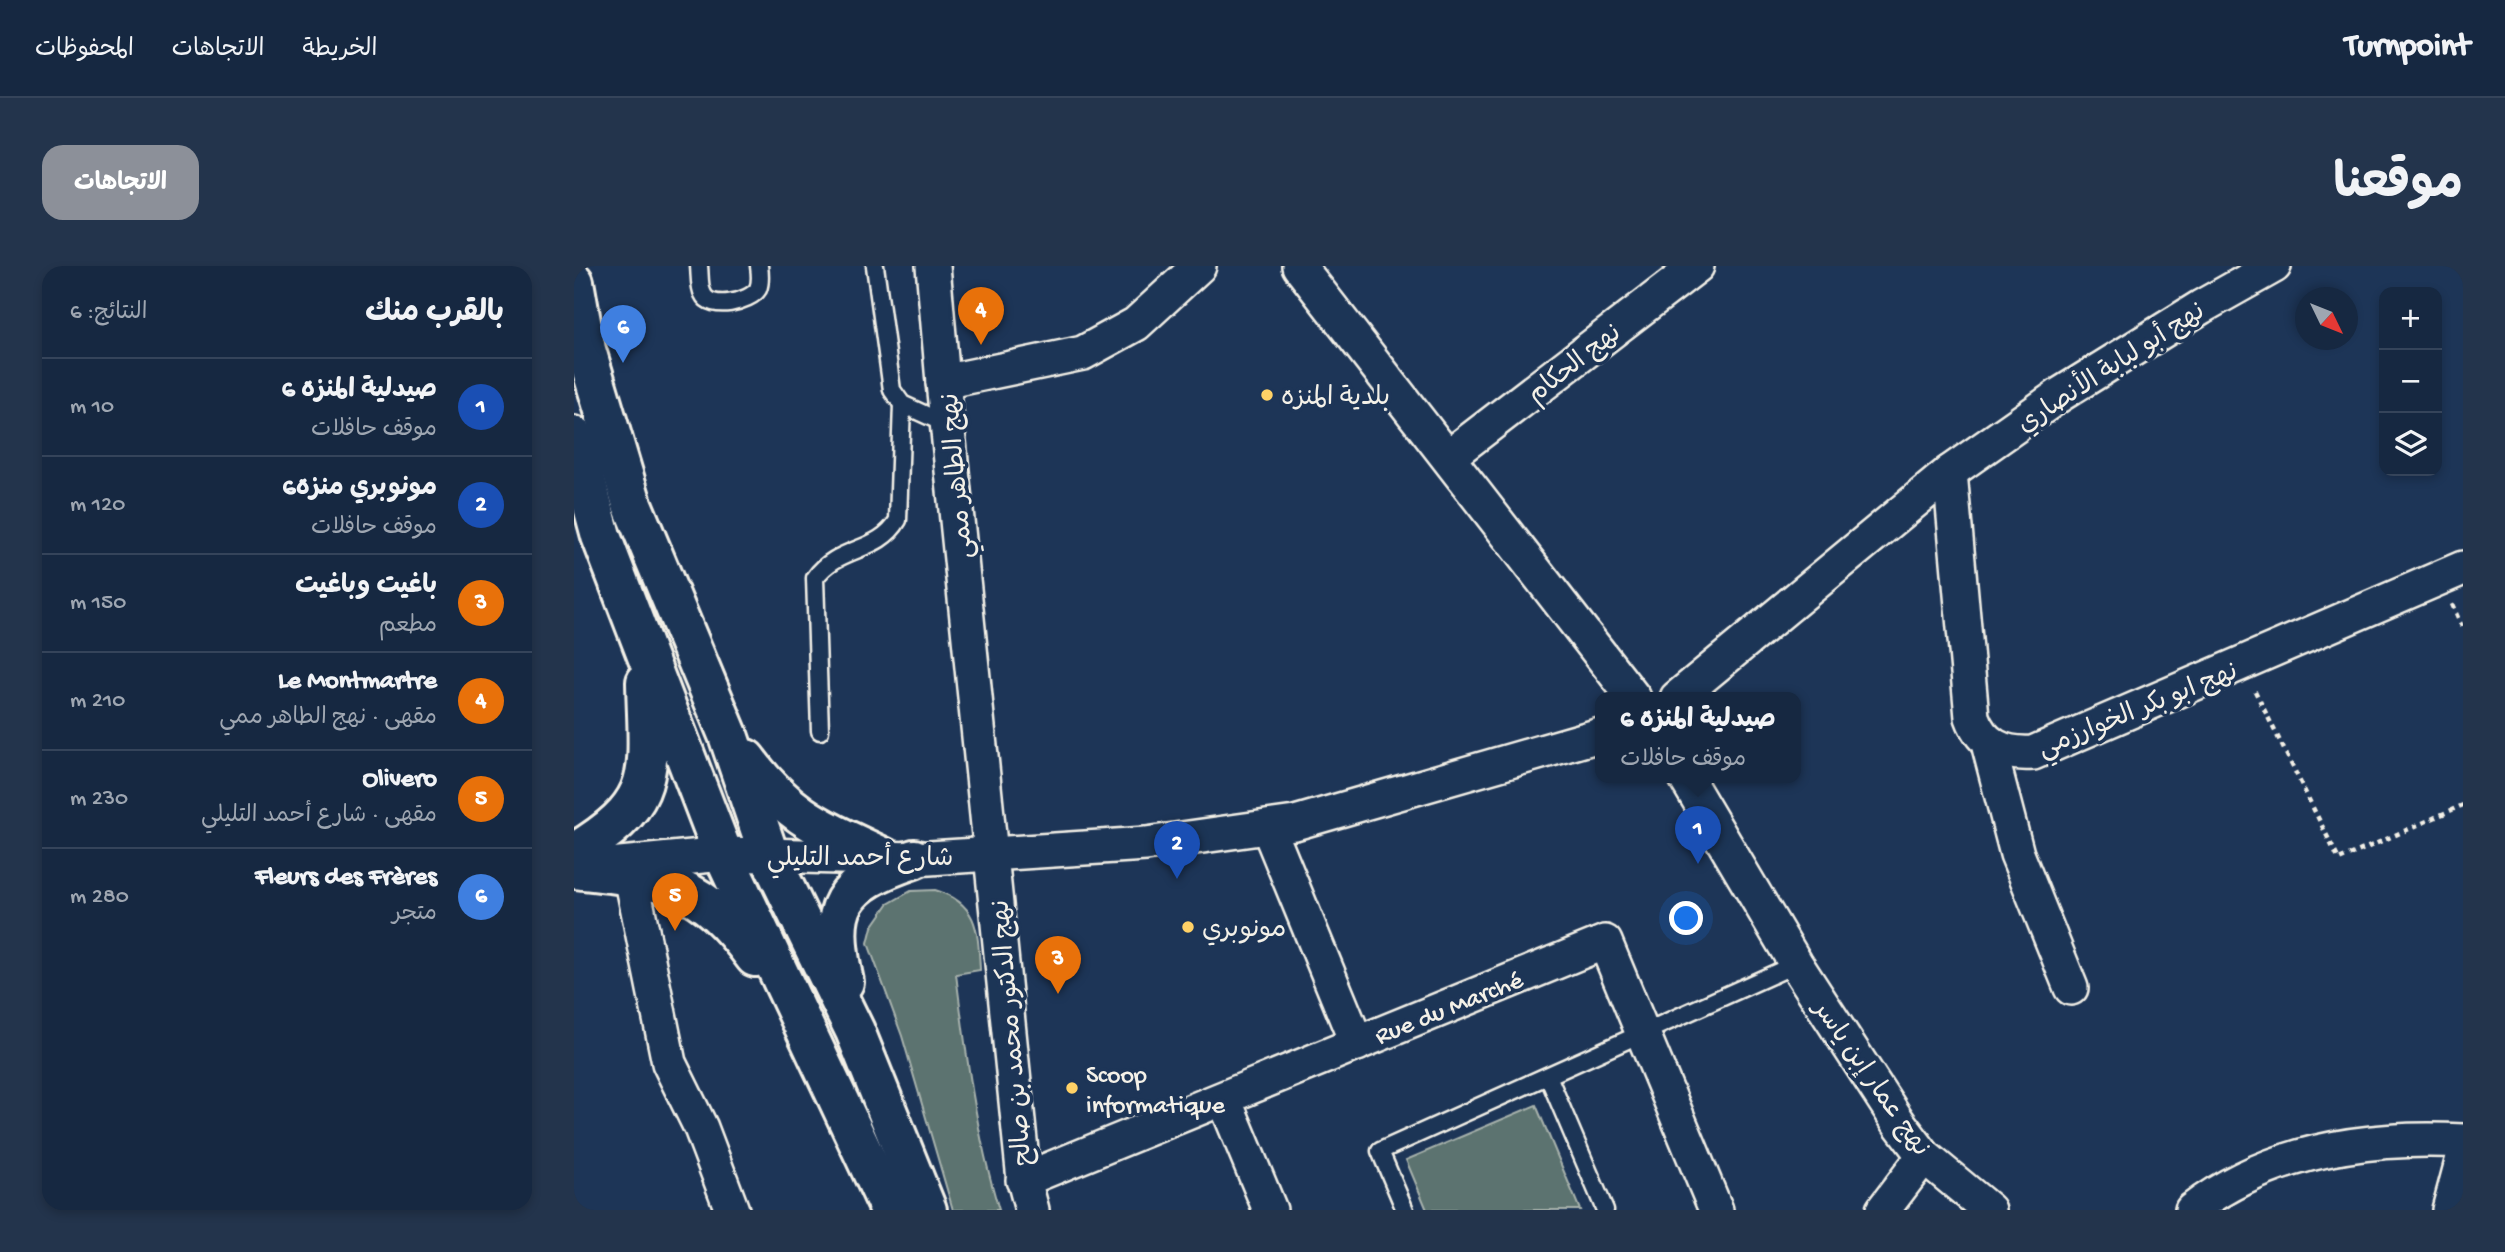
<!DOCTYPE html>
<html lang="ar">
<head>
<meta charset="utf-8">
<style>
  body { margin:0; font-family:"Gochi Hand","Playpen Sans Arabic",sans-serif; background:#23344c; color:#f1f3f6; direction:rtl }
  .controls { position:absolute; right:21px; top:21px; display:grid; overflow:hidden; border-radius:14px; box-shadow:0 4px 10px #0003 }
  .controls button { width:63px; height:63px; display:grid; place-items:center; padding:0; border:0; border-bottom:2px solid #35445a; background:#162841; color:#f1f3f6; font:35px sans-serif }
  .compass { position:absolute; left:1721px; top:21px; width:63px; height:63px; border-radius:50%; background:#162841; box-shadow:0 4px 10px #0003; rotate:133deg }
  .you { position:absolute; left:1113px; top:653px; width:24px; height:24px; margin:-18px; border:5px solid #fff; border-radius:50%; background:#1a73e8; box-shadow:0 0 0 10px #1a73e833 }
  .badge { display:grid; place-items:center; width:46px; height:46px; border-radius:50%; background:#8c9099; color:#fff; font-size:23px; font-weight:700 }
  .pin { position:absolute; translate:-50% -58px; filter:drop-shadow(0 2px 4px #0008) }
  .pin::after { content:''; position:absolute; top:37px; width:24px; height:21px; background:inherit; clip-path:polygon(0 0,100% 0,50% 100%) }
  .popup { position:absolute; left:1021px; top:426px; width:206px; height:91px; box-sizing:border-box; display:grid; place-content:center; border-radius:14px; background:#162841; filter:drop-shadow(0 2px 5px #0005); font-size:23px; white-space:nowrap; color:#9ea6b1 }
  .popup b { font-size:26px; color:#f1f3f6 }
  .popup::after { content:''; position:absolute; left:50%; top:100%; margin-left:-14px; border:14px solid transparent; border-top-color:#162841 }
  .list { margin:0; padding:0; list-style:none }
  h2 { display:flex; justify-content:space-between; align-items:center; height:91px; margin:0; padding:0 28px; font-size:30px }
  h2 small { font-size:23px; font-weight:400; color:#9ea6b1 }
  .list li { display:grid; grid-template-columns:46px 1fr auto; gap:21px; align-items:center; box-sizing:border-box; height:98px; padding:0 28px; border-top:2px solid #35445a }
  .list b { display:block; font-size:26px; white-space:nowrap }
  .list p { margin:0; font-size:23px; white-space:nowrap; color:#9ea6b1 }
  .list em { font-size:23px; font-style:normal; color:#9ea6b1 }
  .icon { flex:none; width:38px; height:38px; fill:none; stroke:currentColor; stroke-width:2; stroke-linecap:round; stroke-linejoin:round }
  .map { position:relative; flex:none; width:1889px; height:944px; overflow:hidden; direction:ltr; border-radius:21px }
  header { display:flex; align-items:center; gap:42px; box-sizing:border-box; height:98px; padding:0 35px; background:#162841; border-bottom:2px solid #35445a }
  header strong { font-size:33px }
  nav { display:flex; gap:38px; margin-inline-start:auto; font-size:24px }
  .intro { display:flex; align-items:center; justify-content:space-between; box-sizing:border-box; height:168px; padding:0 42px }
  h1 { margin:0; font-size:49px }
  .button { padding:18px 32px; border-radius:21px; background:#8c9099; color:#fff; font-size:24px; font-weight:700 }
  main { display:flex; gap:42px; padding:0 42px }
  aside { flex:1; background:#162841; border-radius:21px; box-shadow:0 4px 10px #0003 }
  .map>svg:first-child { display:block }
  .green { fill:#5b736f; stroke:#a8b2ac; stroke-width:2 }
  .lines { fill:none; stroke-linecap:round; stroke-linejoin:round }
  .lane-casing { stroke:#f4f1e8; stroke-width:21 }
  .street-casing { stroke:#f4f1e8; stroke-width:38 }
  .secondary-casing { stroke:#f4f1e8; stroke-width:44 }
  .path { stroke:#f4f1e8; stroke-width:4.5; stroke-dasharray:5 5; stroke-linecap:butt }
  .lane { stroke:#1d3557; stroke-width:16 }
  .street { stroke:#1d3557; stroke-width:33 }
  .secondary { stroke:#1d3557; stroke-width:38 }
  .poi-dot { fill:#ffd166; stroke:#1d3557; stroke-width:2.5 }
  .labels { text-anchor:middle; stroke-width:7; stroke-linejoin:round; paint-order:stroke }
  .street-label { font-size:26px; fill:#f4f1e8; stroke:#1d3557 }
  .poi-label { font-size:26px; fill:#f4f1e8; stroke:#1d3557; text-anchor:start }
</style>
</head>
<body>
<header>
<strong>Turnpoint</strong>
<nav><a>الخريطة</a><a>الاتجاهات</a><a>المحفوظات</a></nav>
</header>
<div class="intro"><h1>موقعنا</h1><a class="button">الاتجاهات</a></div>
<main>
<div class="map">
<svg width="1889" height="944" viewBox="0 0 1889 944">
  <rect width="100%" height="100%" fill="#1d3557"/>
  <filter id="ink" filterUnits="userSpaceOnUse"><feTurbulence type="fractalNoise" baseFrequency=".0143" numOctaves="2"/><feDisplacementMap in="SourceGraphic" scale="14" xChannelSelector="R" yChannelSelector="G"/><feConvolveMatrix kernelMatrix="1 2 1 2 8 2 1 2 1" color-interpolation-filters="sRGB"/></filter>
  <g filter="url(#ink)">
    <g class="green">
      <path d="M361,624C404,637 404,664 406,704L382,708C392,788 402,867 425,944H379L328,770L294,677L298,661L314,638L337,625Z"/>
      <polygon points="962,839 1006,944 853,944 832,894"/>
    </g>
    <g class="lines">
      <g class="lane-casing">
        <g id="lane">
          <path d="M125,0C126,9 125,21 129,28C136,45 176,36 184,23C187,16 186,7 185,0"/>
          <polyline points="301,0 318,124 328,138 374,159"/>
          <path d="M246,465L241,312C264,279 304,288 324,254L328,138"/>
          <polyline points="974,810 1031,944"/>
          <polyline points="831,944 806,885 1222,698"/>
        </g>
      </g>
      <g class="street-casing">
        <g id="street">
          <polyline points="359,0 369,116"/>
          <polyline points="725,0 1060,432"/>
          <polyline points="874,191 1123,0"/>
          <path d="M1376,206L1398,451C1408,479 1430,489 1459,487L1889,302"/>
          <polyline points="1103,432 1376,206 1487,128 1627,41 1700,0"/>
          <polyline points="1414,477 1443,588 1497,722"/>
          <polyline points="1112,512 1222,698 1325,857 1350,890 1415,944"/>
          <polyline points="694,561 783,778"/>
          <polyline points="36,599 149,588 340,593 572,578 721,557 1026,469"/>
          <polyline points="57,610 95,797 127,862 158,944"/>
          <polyline points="650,833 696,944"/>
          <polyline points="449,914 1031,676 1142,944"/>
          <polyline points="458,944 450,914 369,116 509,87 562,58 625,0"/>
          <polyline points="1309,944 1350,890"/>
          <path d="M1618,944C1696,884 1794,870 1889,875"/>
          <polyline points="1875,944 1889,892"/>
        </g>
      </g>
      <g class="secondary-casing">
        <g id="secondary">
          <polyline points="0,16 12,84 58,238 154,469 195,589 281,765 353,944"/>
          <polyline points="0,170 27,270 149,588 316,944"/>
          <path d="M172,493C215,552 250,563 313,593"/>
          <path d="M0,587C86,535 74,508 72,416"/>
          <path d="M0,603C90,613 124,613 181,691"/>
          <path d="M270,716C253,639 266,618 340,593"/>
        </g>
      </g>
      <g class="path">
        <polyline points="1878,338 1889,363"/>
        <polyline points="1681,425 1765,594 1889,539"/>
      </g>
      <use href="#lane" class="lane"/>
      <use href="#street" class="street"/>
      <use href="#secondary" class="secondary"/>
    </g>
  </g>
  <g class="poi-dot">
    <circle cx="693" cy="129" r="7"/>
    <circle cx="614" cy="661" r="7"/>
    <circle cx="498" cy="822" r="7"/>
  </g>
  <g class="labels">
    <g class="street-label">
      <text transform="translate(999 96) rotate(-38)" y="9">نهج الحكام</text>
      <text transform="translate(1536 100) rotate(-33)" y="9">نهج أبو لبابة الأنصاري</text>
      <text transform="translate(381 210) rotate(-95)" y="9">نهج الطاهر ممي</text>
      <text transform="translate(1563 442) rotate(-22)" y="9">نهج ابو بكر الخوارزمي</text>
      <text x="286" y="599">شارع أحمد التليلي</text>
      <text transform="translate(874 740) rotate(-22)" y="9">Rue du Marché</text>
      <text transform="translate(436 767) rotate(-95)" y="9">نهج الدكتور محمد بن صالح</text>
      <text transform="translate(1299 811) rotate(55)" y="9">نهج عمار إبن ياسر</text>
    </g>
    <g class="poi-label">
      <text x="707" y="138">بلدية المنزه</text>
      <text x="628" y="670">مونوبري</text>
      <text x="512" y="816">Scoop<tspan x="512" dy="30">informatique</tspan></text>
    </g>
  </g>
</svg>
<div class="controls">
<button>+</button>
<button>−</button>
<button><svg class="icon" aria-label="layers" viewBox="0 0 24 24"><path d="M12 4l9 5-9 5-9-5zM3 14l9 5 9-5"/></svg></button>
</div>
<svg class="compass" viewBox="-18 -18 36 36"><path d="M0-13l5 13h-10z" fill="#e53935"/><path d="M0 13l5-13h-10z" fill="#9ea6b1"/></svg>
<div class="you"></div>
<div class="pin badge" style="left:1124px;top:598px;background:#1a4fb4">1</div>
<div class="popup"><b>صيدلية المنزه 6</b>موقف حافلات</div>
<div class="pin badge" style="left:603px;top:613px;background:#1a4fb4">2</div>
<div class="pin badge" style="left:484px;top:728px;background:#e8710a">3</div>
<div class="pin badge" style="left:407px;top:79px;background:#e8710a">4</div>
<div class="pin badge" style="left:101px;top:665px;background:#e8710a">5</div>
<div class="pin badge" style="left:49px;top:97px;background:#3f7fe0">6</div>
</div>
<aside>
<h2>بالقرب منك<small>النتائج: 6</small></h2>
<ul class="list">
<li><span class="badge" style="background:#1a4fb4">1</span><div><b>صيدلية المنزه 6</b><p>موقف حافلات</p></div><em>10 m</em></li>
<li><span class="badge" style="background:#1a4fb4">2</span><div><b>مونوبري منزه6</b><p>موقف حافلات</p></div><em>120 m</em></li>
<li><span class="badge" style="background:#e8710a">3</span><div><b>باغيت وباغيت</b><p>مطعم</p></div><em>150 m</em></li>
<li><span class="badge" style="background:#e8710a">4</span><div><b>Le Montmartre</b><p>مقهى · نهج الطاهر ممي</p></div><em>210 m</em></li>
<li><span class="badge" style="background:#e8710a">5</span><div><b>Olivero</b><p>مقهى · شارع أحمد التليلي</p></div><em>230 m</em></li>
<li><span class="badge" style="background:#3f7fe0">6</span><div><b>Fleurs des Frères</b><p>متجر</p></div><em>280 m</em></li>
</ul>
</aside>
</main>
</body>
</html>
